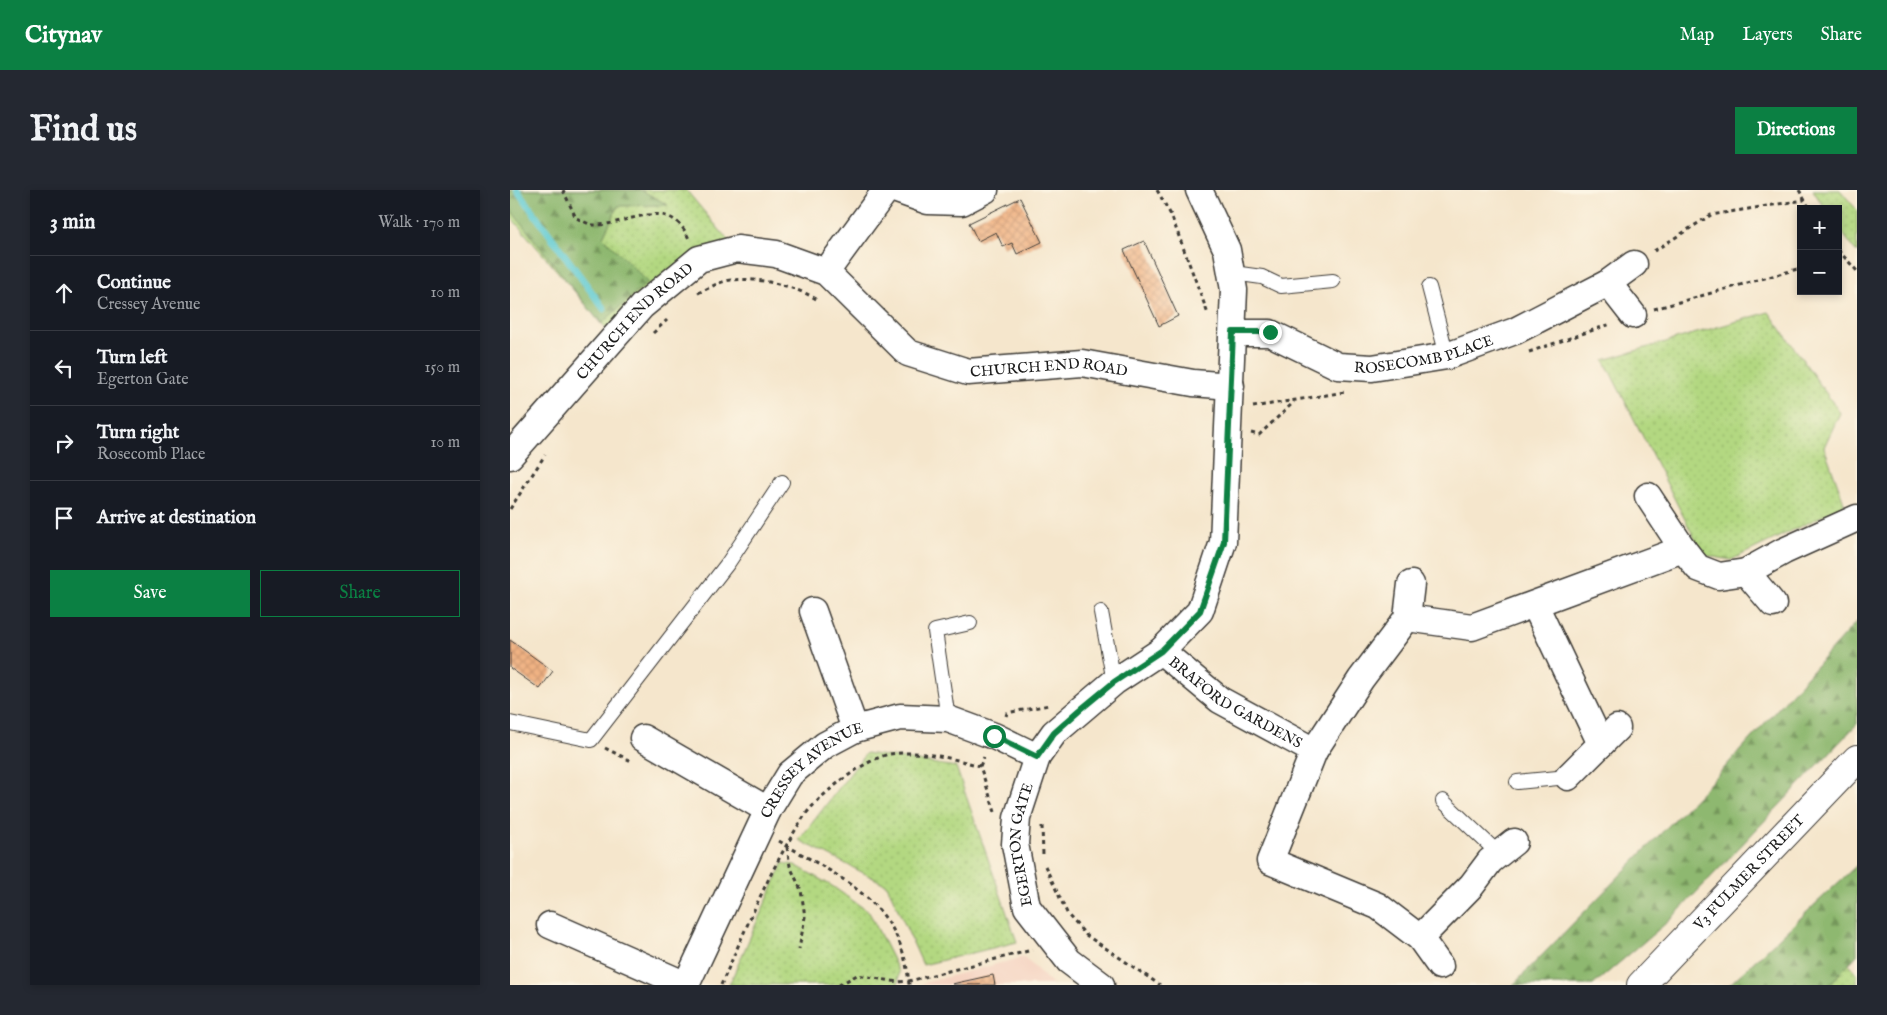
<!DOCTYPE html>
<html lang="en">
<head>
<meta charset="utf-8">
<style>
  body { margin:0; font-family:"IM FELL English",serif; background:#242831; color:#f1f3f6 }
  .controls { position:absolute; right:15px; top:15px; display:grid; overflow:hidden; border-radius:0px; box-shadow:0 2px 8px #0003 }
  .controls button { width:45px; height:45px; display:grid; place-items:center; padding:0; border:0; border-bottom:1px solid #363941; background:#171b24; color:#f1f3f6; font:25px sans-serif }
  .stop { position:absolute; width:15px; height:15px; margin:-11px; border:4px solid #0b8043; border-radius:50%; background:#fff }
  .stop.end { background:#0b8043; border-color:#fff; box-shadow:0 1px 5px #0008 }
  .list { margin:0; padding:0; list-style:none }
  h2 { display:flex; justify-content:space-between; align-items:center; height:65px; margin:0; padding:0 20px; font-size:21px }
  h2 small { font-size:16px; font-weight:400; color:#9ea1a6 }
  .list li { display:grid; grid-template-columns:32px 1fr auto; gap:15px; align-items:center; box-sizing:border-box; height:75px; padding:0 20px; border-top:1px solid #363941 }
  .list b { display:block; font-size:19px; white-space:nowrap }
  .list p { margin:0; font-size:16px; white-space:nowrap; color:#9ea1a6 }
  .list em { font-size:16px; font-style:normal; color:#9ea1a6 }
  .actions { display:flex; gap:10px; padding:15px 20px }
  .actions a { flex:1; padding:11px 0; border:1px solid #0b8043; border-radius:0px; text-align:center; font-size:18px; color:#0b8043 }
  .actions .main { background:#0b8043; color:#fff }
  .icon { flex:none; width:28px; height:28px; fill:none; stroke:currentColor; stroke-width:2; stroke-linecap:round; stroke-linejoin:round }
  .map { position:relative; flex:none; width:1347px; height:795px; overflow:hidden; border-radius:0px }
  header { display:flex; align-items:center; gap:30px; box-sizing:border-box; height:70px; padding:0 25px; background:#0b8043; color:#fff }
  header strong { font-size:24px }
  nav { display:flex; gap:28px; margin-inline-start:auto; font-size:18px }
  .intro { display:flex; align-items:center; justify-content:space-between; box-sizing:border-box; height:120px; padding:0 30px }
  h1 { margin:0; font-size:35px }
  .button { padding:12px 22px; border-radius:0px; background:#0b8043; color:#fff; font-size:18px; font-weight:700 }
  main { display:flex; gap:30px; padding:0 30px }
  aside { flex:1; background:#171b24; border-radius:0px; box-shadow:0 2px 8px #0003 }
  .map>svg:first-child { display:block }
  .built { fill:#f5d3c1 }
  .grass { fill:url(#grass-dots); stroke:#687a4e }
  .forest { fill:url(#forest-firs); stroke:#556a46 }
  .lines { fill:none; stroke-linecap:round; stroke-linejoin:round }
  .stream { stroke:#5dcad1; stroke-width:7 }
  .building { fill:url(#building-cross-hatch) }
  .lane-casing { stroke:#3d3a36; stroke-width:16 }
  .street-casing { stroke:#3d3a36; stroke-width:29 }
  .secondary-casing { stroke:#3d3a36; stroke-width:30 }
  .path { stroke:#3d3a36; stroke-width:3; stroke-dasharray:4 4; stroke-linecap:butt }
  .lane { stroke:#fff; stroke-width:14 }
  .street { stroke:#fff; stroke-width:26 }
  .secondary { stroke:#fff; stroke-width:28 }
  .route { stroke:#0b8043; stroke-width:6 }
  .labels { text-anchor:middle; stroke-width:4; stroke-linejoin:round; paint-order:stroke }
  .street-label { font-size:15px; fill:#1c1c1c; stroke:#fcf5e5 }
</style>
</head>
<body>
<header>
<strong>Citynav</strong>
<nav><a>Map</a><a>Layers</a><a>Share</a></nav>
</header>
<div class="intro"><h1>Find us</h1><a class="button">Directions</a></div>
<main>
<aside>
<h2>3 min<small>Walk · 170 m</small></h2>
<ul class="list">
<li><svg class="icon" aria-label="ahead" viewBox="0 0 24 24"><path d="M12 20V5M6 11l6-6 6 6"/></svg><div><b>Continue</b><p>Cressey Avenue</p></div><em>10 m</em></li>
<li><svg class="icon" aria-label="left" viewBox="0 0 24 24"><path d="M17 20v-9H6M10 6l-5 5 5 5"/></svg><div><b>Turn left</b><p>Egerton Gate</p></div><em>150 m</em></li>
<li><svg class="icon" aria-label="right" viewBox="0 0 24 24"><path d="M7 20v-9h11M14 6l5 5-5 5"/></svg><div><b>Turn right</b><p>Rosecomb Place</p></div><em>10 m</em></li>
<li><svg class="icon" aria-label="arrive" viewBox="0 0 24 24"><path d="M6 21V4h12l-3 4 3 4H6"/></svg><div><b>Arrive at destination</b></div></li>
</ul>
<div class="actions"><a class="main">Save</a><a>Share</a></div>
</aside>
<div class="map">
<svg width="1347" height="795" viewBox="0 0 1347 795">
  <defs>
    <pattern id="grass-dots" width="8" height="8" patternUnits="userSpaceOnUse" patternTransform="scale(1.25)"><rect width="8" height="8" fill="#b3d881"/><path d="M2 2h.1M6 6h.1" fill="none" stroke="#99b96f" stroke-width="1.8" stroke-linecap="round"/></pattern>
    <pattern id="forest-firs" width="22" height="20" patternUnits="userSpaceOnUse" patternTransform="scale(1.25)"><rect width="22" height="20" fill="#8eb86f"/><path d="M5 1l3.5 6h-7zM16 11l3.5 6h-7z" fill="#73955a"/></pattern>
    <pattern id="building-cross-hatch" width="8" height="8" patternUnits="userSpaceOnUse" patternTransform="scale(1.25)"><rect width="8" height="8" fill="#f0b283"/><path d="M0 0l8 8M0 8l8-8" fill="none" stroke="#cd9871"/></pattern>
  </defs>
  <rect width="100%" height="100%" fill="#fcf5e5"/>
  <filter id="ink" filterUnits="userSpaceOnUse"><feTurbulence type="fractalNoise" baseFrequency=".02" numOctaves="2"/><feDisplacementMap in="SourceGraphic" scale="10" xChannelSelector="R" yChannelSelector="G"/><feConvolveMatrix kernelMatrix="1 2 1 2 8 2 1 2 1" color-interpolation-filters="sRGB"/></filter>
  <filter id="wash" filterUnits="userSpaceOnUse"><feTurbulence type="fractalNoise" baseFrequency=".0096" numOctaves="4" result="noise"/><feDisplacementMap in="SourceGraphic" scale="20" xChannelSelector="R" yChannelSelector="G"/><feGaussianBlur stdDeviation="1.12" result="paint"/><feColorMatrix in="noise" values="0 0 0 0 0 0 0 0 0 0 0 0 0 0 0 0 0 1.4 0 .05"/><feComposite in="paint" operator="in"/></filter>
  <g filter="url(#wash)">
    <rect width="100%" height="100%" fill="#f5e6cc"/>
    <polygon class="built" points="514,767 543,795 412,795 414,793"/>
    <g class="grass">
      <polygon points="0,0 176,0 219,51 100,143 0,26"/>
      <polygon points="1303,0 1330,0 1347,20 1347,63 1328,37 1328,19 1315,19"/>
      <polygon points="1259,122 1330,223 1314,257 1335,315 1221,370 1193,365 1094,170"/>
      <polygon points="356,563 446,577 507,752 413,775 377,695 289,650"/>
      <polygon points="273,673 285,675 322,696 359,722 389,782 388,795 219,795"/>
      <polygon points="1338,773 1347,784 1347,795 1319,795"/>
    </g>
    <g class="forest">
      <polygon points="0,0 131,0 158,15 108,16 93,47 138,92 91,134 0,19"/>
      <polygon points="1347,431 1347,534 1161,729 1083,795 1003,795 1207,586"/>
      <polygon points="1347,675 1347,765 1319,795 1219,795"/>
    </g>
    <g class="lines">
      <polyline class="stream" points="7,0 94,119"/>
    </g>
    <g id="blocks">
      <g class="building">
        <polygon points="510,8 532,52 507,64 502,53 493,57 486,42 468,51 459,33"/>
        <polygon points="634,51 668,126 649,136 614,60"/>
        <polygon points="0,450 43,481 30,499 0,478"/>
        <polygon points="483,785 485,795 443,795 442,794"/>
      </g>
    </g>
  </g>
  <g filter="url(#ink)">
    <use href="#blocks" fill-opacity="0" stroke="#3d3a36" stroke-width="1"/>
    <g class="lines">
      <g class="lane-casing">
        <g id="lane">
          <polyline points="723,83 752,87 771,96 823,91"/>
          <polyline points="919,97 937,166"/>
          <polyline points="591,422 604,492"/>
          <polyline points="438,529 425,441 460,433"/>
          <polyline points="0,533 81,550 218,373 272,292"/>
          <polyline points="1007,592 1058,587"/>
          <polyline points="933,611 989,664"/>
        </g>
      </g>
      <g class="street-casing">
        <g id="street">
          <polyline points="387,0 418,11 452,12 475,0"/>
          <polyline points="316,82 376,0"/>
          <polyline points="1098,93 1123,125"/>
          <path id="s1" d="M723,143H760L828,176L862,178L937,166L1005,141L1098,93L1124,74"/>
          <path id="s2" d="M0,266L132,116L189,69L227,59L266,64L316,82L398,163L458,182L572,173L683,193L721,196"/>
          <polyline points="1173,359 1188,378 1209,386 1236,382 1274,361 1347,328"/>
          <polyline points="1236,382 1263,414"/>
          <polyline points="1025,415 1091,554 1058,587"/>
          <polyline points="303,421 345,539"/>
          <polyline points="897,428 962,437 1173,359 1138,306"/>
          <path id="s3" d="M651,461L710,510L804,561L760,671L868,716L910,748L930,776"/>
          <polyline points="133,548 258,620"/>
          <polyline points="1091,554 1107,538"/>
          <polyline points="804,561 851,489 897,428 901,394"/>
          <polyline points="40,735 176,795"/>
          <polyline points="910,748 962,695 980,671 1004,652"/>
          <path id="s4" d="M176,795L258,620L280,584L315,555L345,539L390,527L438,529L484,546L527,567"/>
          <path id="s5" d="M591,795L559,771L517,717L505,654L507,628L527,567L544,543L604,492L651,461L690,421L713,352L724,100L717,60L689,0"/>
        </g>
      </g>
      <g class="secondary-casing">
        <g id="secondary">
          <path id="s6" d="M1131,795L1347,569"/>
        </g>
      </g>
      <g class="path">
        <path d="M53,0L66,28C72,30 79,35 84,35C117,36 159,3 179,49"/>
        <polyline points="647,0 661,25 698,124"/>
        <polyline points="1289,0 1300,19"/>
        <polyline points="1328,60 1347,81"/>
        <polyline points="1144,61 1201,25 1294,10"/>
        <path d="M188,103C198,99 210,91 221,90C249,87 285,96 308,110"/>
        <polyline points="1144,119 1291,78"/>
        <polyline points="143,143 157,130"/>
        <polyline points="1019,162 1101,134"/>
        <polyline points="743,217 835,202"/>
        <polyline points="741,243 749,245 784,212"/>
        <polyline points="0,319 35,265"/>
        <polyline points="496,526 497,523 539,515"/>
        <polyline points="95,558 123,572"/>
        <polyline points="470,576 474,567"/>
        <polyline points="532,636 533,665"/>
        <path d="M269,651C331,688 393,713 399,795"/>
        <polyline points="277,657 280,676 291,700 295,727 289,759"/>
        <polyline points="535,676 558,725 576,745 650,795"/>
        <path d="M211,795C236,739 259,680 293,628C306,607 356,568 380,564C411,560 441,568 470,576L485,622"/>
        <polyline points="329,795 347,785 388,792 399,791 522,760"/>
      </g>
      <use href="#lane" class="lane"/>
      <use href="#street" class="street"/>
      <use href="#secondary" class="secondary"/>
    </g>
  </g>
  <g class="lines" filter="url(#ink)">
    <polyline class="route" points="484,546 527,567 544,543 570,520 604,492 651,461 690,421 714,352 723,142 760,142"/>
  </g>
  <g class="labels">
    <g class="street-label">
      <text dy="5" stroke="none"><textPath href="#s2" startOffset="184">CHURCH END ROAD</textPath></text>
      <text dy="5" stroke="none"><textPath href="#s1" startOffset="200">ROSECOMB PLACE</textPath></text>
      <text dy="5" stroke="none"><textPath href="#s2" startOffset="665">CHURCH END ROAD</textPath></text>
      <text dy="5" stroke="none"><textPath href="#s3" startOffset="91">BRAFORD GARDENS</textPath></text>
      <text dy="5" stroke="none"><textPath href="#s4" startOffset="254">CRESSEY AVENUE</textPath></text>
      <text dy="5" stroke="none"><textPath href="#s5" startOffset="172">EGERTON GATE</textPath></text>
      <text dy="5" stroke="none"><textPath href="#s6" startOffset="156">V3 FULMER STREET</textPath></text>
    </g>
  </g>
</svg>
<div class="controls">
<button>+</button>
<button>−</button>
</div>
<div class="stop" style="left:484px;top:546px"></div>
<div class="stop end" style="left:760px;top:142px"></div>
</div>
</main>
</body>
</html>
